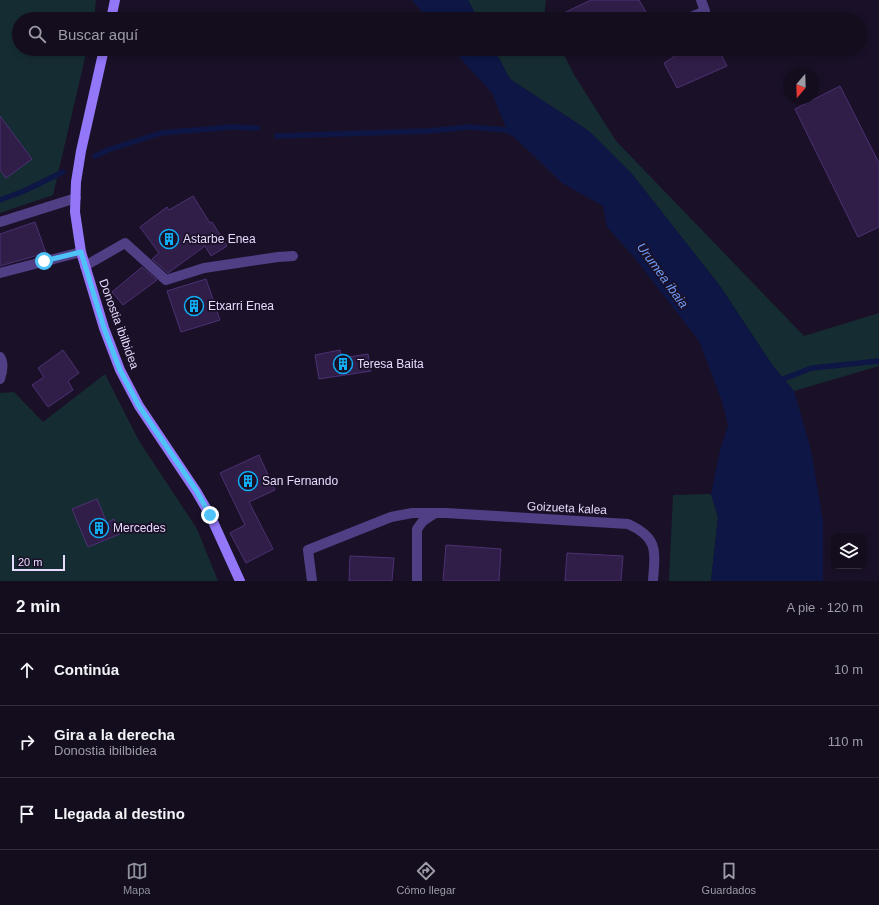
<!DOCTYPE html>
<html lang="es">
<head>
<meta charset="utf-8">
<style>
  body { margin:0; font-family:Arial,sans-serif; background:#211b2b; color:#f1f3f6 }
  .controls { position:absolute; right:12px; bottom:12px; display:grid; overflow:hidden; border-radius:8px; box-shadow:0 2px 6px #0003 }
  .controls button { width:36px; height:36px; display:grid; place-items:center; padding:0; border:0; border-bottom:1px solid #332d3c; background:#140d1e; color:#f1f3f6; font:20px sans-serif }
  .compass { position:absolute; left:783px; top:68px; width:36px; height:36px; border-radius:50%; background:#140d1e; box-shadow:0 2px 6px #0003; rotate:199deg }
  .scale { position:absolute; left:12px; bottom:10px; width:53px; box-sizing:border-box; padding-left:4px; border:2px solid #e6dafd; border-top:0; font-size:11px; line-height:14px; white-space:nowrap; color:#e6dafd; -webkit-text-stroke:3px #1a1128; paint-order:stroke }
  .stop { position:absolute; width:12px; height:12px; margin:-9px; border:3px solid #4fc3f7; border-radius:50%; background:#fff }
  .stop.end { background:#4fc3f7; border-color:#fff; box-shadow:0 1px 4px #0008 }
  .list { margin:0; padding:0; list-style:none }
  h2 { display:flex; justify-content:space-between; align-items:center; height:52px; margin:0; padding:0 16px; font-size:17px }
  h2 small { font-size:13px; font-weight:400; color:#9d9ca4 }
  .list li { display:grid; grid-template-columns:26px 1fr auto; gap:12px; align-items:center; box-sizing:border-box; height:72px; padding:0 16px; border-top:1px solid #332d3c }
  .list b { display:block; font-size:15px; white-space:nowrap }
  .list p { margin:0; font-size:13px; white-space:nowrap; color:#9d9ca4 }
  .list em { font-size:13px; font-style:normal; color:#9d9ca4 }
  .icon { flex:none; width:22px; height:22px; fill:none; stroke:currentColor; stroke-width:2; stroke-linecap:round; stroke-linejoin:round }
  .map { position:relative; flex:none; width:879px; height:581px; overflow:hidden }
  .search { position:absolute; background:#140d1e; box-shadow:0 2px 6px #0003; left:12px; right:12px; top:12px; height:44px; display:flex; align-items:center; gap:10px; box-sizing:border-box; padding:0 14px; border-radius:22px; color:#9d9ca4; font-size:15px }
  .sheet { height:268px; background:#140d1e }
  nav { display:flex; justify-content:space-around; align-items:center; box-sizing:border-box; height:56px; border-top:1px solid #332d3c; background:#140d1e; font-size:11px; color:#9d9ca4 }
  nav a { display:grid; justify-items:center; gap:2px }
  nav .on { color:#8c9099 }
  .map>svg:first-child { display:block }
  .green { fill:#152d32 }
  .water { fill:#0d1645 }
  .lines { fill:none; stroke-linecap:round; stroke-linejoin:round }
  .stream { stroke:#0d1645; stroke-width:5.5 }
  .building { fill:#301e48; stroke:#4c3173 }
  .lane { stroke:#503f85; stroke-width:10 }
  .street { stroke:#503f85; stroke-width:10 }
  .secondary { stroke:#9476f9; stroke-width:10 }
  .route { stroke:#4fc3f7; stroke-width:5 }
  .labels { text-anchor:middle; stroke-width:3.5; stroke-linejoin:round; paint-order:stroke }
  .poi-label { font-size:12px; fill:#e6dafd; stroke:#1a1128; text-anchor:start }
  .street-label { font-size:12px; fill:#e6dafd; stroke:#1a1128 }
  .water-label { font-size:13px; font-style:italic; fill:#6d9bf8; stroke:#1a1128 }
</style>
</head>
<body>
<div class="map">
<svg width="879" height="581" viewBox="0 0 879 581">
  <rect width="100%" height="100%" fill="#1a1128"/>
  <g class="green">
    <polygon points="0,0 96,0 94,19 19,19 19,49 87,49 53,195 0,213"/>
    <polygon points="468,0 546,0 544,17 545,19 478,19"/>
    <polygon points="494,49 561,49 573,73 616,141 804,336 879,313 879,366 794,391 773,366 720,286 632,174 589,131 510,79"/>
    <polygon points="105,374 139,441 197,529 218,581 0,581 0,393 14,392 43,422"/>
    <polygon points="711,494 718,517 711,581 669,581 673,495"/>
  </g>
  <g class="water">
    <polygon points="412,0 468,0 478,19 428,19"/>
    <polygon points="452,49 494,49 510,79 589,131 632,174 720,286 773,366 794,391 811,450 823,521 823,581 711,581 718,517 711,494 720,451 728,425 722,401 699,341 634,257 607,227 603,206 562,183 507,130 492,93"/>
  </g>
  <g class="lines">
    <g class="stream">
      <polyline points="277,136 428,131 469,127 507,130 512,133"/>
      <polyline points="95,156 108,150 161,133 232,127 257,128"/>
      <polyline points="0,200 24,191 63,172"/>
      <polyline points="778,381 812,368 879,361"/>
    </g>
  </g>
  <g class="building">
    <polygon points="591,0 639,0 650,19 551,19"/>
    <polygon points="672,49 718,49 727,66 677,88 664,63 674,57"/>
    <polygon points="840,86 879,163 879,227 858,237 795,109"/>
    <polygon points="0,116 32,159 6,178 0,170"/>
    <polygon points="193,196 210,223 212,222 227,246 211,256 205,246 168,273 152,259 159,253 140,227 167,207 169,210"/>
    <polygon points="35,222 46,253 0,266 0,234"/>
    <polygon points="142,267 157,280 123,305 112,292"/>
    <polygon points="206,279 220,320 181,332 167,291"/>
    <polygon points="63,350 79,373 68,381 73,390 48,407 32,385 44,377 38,368"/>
    <polygon points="340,350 342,358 368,354 371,371 319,379 315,355"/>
    <polygon points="259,455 275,490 249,502 273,549 246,563 230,533 245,525 220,473"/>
    <polygon points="97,499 107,523 114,519 120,534 88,547 72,509"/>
    <polygon points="446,545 501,549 499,581 443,581"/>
    <polygon points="567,553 623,556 621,581 565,581"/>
    <polygon points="350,556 394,558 392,581 349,581"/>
  </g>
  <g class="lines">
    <g class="lane">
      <polyline points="0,222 76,198"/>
      <polyline points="85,266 125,243 166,280 204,268 278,257 293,256"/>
      <polyline points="0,273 81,252"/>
      <path d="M0,357C4,363 2,373 0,379"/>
    </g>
    <g class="street">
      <polyline points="686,19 705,11 701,0"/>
      <path d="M312,581L308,550L391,517L412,513H446L628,524C659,538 655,551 653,581"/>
      <polyline points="417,581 417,529 423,521 435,513"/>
    </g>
    <g class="secondary">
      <polyline points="111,19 115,0"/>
      <polyline points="104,49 81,151 76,182 75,212 81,252 104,328 120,370 139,406 196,491 210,515 240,581"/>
    </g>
  </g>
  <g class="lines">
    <polyline class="route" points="44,261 81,252 104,328 120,370 139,406 196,490 210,515"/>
  </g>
  <defs>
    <g id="building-ring" transform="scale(1)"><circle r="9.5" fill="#1a1128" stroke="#10adf4" stroke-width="1.5"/><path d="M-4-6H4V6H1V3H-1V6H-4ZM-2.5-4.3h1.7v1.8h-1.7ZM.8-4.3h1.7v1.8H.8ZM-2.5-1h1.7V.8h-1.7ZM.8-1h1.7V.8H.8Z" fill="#10adf4"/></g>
  </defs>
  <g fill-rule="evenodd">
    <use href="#building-ring" x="169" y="239"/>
    <use href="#building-ring" x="194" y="306"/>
    <use href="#building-ring" x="343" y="364"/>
    <use href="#building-ring" x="248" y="481"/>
    <use href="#building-ring" x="99" y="528"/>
  </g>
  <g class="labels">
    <g class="poi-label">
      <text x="183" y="243">Astarbe Enea</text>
      <text x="208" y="310">Etxarri Enea</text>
      <text x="357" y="368">Teresa Baita</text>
      <text x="262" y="485">San Fernando</text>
      <text x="113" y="532">Mercedes</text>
    </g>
    <g class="street-label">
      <text transform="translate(119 324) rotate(70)" y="4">Donostia ibilbidea</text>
      <text transform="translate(567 508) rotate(3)" y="4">Goizueta kalea</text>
    </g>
    <g class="water-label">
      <text transform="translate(663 275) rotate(54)" y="5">Urumea ibaia</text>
    </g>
  </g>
</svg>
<div class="controls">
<button><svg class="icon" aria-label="layers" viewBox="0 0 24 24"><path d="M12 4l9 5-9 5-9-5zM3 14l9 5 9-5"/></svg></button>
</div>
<svg class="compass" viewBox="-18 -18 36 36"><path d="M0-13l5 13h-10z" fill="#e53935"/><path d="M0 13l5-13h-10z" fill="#9d9ca4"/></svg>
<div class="scale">20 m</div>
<div class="stop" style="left:44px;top:261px"></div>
<div class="stop end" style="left:210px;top:515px"></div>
<div class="search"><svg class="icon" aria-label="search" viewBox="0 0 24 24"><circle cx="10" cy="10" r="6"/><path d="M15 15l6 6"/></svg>Buscar aquí</div>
</div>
<section class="sheet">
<h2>2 min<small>A pie · 120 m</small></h2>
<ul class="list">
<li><svg class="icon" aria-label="ahead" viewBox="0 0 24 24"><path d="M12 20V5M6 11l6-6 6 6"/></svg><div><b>Continúa</b></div><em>10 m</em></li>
<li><svg class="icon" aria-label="right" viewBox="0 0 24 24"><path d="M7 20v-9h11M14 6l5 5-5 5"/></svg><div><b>Gira a la derecha</b><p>Donostia ibilbidea</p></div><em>110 m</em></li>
<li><svg class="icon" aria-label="arrive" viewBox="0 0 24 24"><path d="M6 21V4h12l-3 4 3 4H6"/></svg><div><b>Llegada al destino</b></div></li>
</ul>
</section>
<nav>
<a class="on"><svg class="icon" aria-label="map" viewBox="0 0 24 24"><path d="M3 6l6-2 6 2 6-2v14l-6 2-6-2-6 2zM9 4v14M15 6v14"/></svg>Mapa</a>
<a><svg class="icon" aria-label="directions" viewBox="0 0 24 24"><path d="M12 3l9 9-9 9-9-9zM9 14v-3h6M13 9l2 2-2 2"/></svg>Cómo llegar</a>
<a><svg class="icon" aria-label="saved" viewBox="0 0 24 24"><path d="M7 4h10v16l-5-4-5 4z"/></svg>Guardados</a>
</nav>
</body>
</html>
